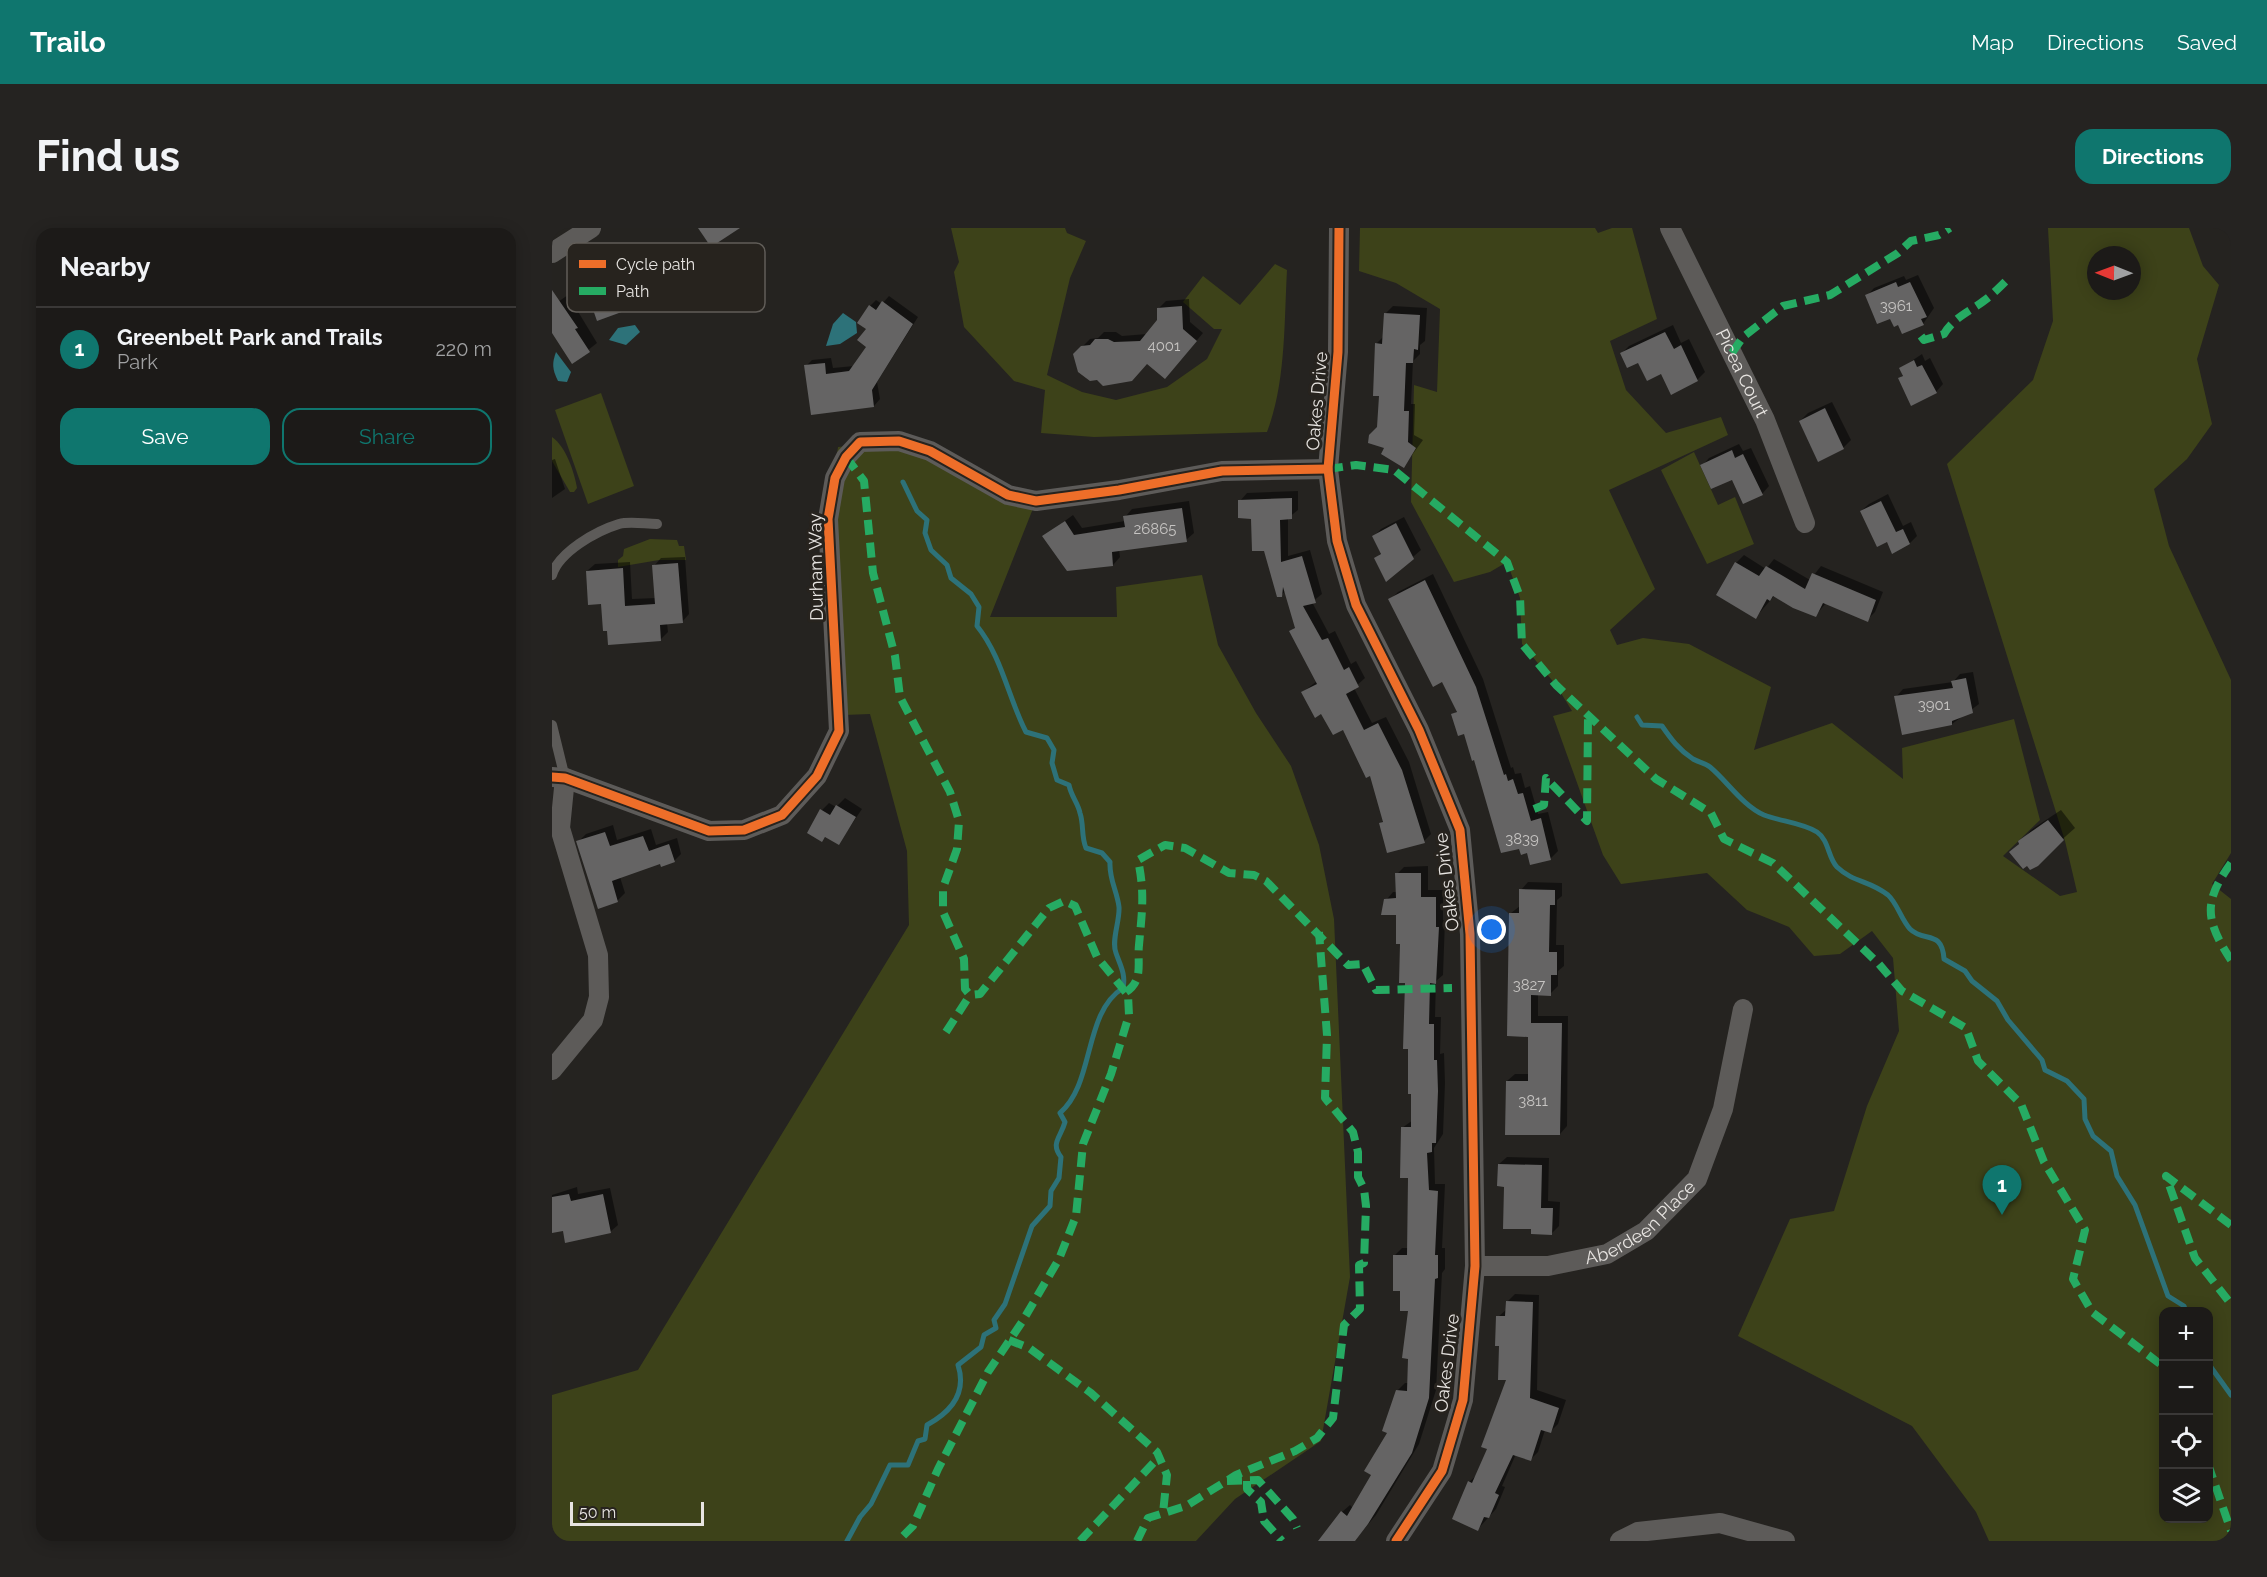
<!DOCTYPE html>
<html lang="en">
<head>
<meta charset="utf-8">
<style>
  body { margin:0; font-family:Raleway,sans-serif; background:#252321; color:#f1f3f6 }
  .controls { position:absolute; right:18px; bottom:18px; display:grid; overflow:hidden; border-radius:12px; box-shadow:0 3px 15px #0003 }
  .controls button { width:54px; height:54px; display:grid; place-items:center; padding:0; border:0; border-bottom:2px solid #3a3837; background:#1c1a18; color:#f1f3f6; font:30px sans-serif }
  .compass { position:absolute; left:1535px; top:18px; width:54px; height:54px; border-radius:50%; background:#1c1a18; box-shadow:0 3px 15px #0003; rotate:271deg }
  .scale { position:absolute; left:18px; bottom:15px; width:134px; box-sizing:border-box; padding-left:6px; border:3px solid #e7e4e1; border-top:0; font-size:16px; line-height:21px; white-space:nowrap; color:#e7e4e1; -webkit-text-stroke:4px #27231e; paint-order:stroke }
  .you { position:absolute; left:940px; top:702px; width:21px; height:21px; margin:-15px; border:4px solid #fff; border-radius:50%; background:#1a73e8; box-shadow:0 0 0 9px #1a73e833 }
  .badge { display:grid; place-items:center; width:39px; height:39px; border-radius:50%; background:#0f766e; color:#fff; font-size:20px; font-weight:700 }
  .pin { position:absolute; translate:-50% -50px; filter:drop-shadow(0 2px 3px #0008) }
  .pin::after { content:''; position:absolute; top:32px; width:21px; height:18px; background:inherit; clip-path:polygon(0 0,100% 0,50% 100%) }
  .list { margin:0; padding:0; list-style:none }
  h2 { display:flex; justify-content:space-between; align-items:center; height:78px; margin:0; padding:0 24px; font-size:26px }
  h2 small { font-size:20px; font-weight:400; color:#a0a1a2 }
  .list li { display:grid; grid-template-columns:39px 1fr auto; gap:18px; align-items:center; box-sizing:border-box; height:84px; padding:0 24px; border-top:2px solid #3a3837 }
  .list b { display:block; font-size:22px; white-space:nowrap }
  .list p { margin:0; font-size:20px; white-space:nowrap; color:#a0a1a2 }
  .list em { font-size:20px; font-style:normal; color:#a0a1a2 }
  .actions { display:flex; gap:12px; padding:18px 24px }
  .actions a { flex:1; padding:14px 0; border:2px solid #0f766e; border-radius:18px; text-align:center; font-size:21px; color:#0f766e }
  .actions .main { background:#0f766e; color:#fff }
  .icon { flex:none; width:33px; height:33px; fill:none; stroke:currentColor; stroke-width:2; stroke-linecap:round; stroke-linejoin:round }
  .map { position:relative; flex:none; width:1679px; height:1313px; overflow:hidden; border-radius:18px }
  header { display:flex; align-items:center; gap:36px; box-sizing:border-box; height:84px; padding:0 30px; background:#0f766e; color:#fff }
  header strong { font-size:28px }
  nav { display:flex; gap:33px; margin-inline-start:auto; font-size:21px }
  .intro { display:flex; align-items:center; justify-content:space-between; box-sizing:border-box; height:144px; padding:0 36px }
  h1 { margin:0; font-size:42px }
  .button { padding:15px 27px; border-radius:18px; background:#0f766e; color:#fff; font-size:21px; font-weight:700 }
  main { display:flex; gap:36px; padding:0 36px }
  aside { flex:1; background:#1c1a18; border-radius:18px; box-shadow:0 3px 15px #0003 }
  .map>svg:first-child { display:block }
  .green { fill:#3d4219; fill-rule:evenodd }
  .water { fill:#2d7279 }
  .shadow { fill:#0007 }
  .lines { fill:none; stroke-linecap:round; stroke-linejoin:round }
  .stream { stroke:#2d7279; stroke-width:5 }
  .building { fill:#656464 }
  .lane { stroke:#5d5b59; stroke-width:10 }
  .street { stroke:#5d5b59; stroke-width:20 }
  .quiet { stroke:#26ab63; stroke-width:8; stroke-dasharray:15 8; stroke-linecap:butt }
  .cycleway-casing { stroke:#27231e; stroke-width:13 }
  .cycleway { stroke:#ee6e29; stroke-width:9 }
  .labels { text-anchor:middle; stroke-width:6; stroke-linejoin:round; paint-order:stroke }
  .number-label { font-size:15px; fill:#c6c4c2 }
  .street-label { font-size:18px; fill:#e7e4e1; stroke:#27231e }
  .key { fill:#27231e; stroke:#615d58; stroke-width:1.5 }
  .key-label { font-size:16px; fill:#e7e4e1 }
</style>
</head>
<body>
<header>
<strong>Trailo</strong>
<nav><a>Map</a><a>Directions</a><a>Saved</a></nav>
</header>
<div class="intro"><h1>Find us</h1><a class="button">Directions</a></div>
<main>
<aside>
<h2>Nearby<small></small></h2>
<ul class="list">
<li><span class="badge">1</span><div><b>Greenbelt Park and Trails</b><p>Park</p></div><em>220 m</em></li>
</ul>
<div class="actions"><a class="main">Save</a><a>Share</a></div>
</aside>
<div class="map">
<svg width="1679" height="1313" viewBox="0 0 1679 1313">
  <rect width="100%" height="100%" fill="#252320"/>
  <g class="green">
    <path d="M399,0H513L515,5L534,13L518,50L495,147L530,164L564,172L615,159L655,131L670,101H662L631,74L651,48L688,77L723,36L735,42C732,96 734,154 715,204L542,209L489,205L493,162L462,153L412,99L402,44L407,34Z"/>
    <path d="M808,0H1043L1046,5L1060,0H1080L1105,91L1058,113L1074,162L1114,205L1169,189L1176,207L1057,262L1103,361L1058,402L1065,417L1091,410L1137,416L1219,459L1202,522L1280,495L1351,551L1350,520L1462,491L1488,592L1451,628L1508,668L1525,664L1513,613L1395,236L1481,152L1501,93L1496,0H1637L1651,38L1667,57L1645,131L1660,196L1635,231L1602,261L1617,318L1679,452V625L1660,656L1679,671V1313H1437L1424,1284L1360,1198L1186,1108L1238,991L1282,983L1315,878L1347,803L1341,730L1320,703L1288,726L1262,728L1237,699L1195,682L1155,645L1069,656L1051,627L1001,488L1020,483L1004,457L970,416L968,370L955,334L938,344L902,354L859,274L862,157L885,164L888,81L844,55L807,43ZM1544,27H1580V63H1544ZM1612,1084H1656V1290H1612Z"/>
    <polygon points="49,165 82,258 36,276 3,182"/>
    <path d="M0,209C14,219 22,243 25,260L22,264H18L0,233Z"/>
    <polygon points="347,213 484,273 438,389 565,389 564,359 650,347 666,417 704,485 739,538 767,617 782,691 798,1049 769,1213 683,1271 644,1313 0,1313 0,1167 86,1142 357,697 355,623 318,486 292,487 276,291 286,219"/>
    <polygon points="1142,224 1166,277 1183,269 1202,316 1155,336 1109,242"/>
    <polygon points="98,311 125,312 127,318 132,318 134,332 107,332 66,339 66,332 71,328 72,321"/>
  </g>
  <g class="water">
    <polygon points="291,85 304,94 305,105 288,116 274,118 281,96"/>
    <polygon points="83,97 88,104 74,117 57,112 66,100"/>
    <path d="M4,124L19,144L15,154L6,153C0,141 0,135 4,124Z"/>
  </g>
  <g class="shadow">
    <polygon points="1366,47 1382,80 1371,96 1347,95 1315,68 1322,60 1352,48 1354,52"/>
    <polygon points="16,67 45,115 21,134 0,103 0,78"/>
    <polygon points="337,68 366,89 325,154 328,171 322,178 254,138 260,132 279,130 281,140 302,138 316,119 318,78 324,72 330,76"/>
    <polygon points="637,71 638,94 651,105 621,141 596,135 523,126 538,111 546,110 552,104 564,104 570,108 595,106 607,92 606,81 614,73"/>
    <polygon points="841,78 875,80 873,113 868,117 868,126 861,133 859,176 863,176 862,207 871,212 852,238 834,219 827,199 828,167 824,116 832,108 833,86"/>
    <polygon points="1121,97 1129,115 1137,111 1153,144 1145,152 1120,165 1110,144 1070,125 1077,118"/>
    <polygon points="1370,126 1373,133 1378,130 1391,156 1384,164 1348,150 1352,146 1349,140"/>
    <polygon points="1280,174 1299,212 1291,220 1248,193 1256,185"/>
    <polygon points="1187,216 1191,223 1199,220 1217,258 1210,266 1150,238 1157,230"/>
    <polygon points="3,231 13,261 0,270 0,232"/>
    <polygon points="746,263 746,282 736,290 736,328 758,322 770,366 760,374 777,406 783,403 799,436 804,433 813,450 802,460 820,495 834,489 857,534 879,606 872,613 829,595 832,592 819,546 791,500 770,484 751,464 765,453 739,404 744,398 734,363 729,367 700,289 688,273 695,265"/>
    <polygon points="1336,266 1351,298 1359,294 1365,308 1358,315 1335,312 1309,283 1317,276"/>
    <polygon points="637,273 642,305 634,312 567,322 568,329 561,337 492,308 521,287 530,300 573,293 573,289 580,281"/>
    <polygon points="852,289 869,322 834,352 824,330 830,324 822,308 829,301"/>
    <polygon points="1192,327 1214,341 1222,331 1258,352 1269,338 1331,364 1323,384 1315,392 1274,375 1264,387 1223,367 1204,389 1184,335"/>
    <polygon points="133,329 137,386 130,394 115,395 116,404 108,412 51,375 35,343 43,336 78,334 80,371 104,370 102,338 109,330"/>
    <polygon points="881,346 931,451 959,540 961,539 963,546 969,545 973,560 978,558 986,586 996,584 1006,623 999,630 976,623 923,530 913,504 901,487 906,482 891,452 838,372 846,364"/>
    <polygon points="1421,444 1427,476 1400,496 1344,469 1351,461 1401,454 1408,446"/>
    <polygon points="293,570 310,581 287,615 275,608 270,612 270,582 277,575 284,579"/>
    <polygon points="1509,582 1523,600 1478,640 1459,624 1479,602"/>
    <polygon points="61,597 65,612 99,601 104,617 125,610 129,626 122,633 109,634 68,649 73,665 65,673 26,614 34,606"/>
    <polygon points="876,638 876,662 891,662 891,692 893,692 891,747 884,753 883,789 889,789 888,826 892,825 893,855 891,906 882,920 883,956 893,956 890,1020 893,1020 893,1041 890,1045 884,1162 867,1216 824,1287 802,1313 790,1284 798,1277 801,1280 821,1246 837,1204 845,1163 853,1155 857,1155 857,1081 850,1061 843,1027 850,1020 857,1020 858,949 850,900 861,892 861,864 854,754 846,686 831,685 831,676 841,664 845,664 845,646 852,639"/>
    <polygon points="976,654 1010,655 1010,668 1005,672 1004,717 1012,717 1012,738 1006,743 1006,758 998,766 986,766 986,788 1016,788 1015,898 1008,906 955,853 963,846 977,846 978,807 959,685 968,678 969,662"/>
    <polygon points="955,929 997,930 996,973 1008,974 1007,998 1000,1005 980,1000 953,957 947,936"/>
    <polygon points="25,959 26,966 58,960 66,997 58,1004 12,1001 0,993 0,967"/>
    <polygon points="963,1066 987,1067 985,1162 1014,1172 1006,1196 998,1204 993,1202 986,1224 979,1231 964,1226 950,1258 953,1259 944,1281 926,1301 917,1254 925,1247 937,1221 956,1150 946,1089 955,1081 955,1074"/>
  </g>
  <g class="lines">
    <g class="stream">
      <path d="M1085,489L1090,497L1110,498C1119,511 1127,522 1141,531C1146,534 1153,535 1158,539C1175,553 1191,578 1212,587C1227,593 1251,595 1265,604C1277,612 1276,630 1285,639C1302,655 1317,652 1336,667C1345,675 1349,691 1358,701C1372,715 1390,701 1392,731L1413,743L1420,753L1445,773L1456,792L1490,832L1493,842L1515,853L1532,871L1533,891L1541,908L1559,923L1565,948L1583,977L1616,1068L1632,1078L1634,1084"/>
      <polyline points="1656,1135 1679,1167"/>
      <path d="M295,1313L308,1289L319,1276L338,1237H356L366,1213L373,1211L375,1197C399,1184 415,1165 406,1137L429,1119L432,1107L444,1100L442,1092L453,1076L480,998L498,978L499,963L507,950L509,929C498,915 509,909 513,894L508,885C543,855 531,785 571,760C574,746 568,737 564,725C559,713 568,693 567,679C565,663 557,651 558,634L550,625L534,620C529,608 532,597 528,585C526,575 519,568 517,557L505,552L500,535L502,522L495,510L474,504C456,469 450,429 425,398L427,379L419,366L399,350L395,337L379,322L373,305L375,292L365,283L351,254"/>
    </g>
  </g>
  <g class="building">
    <polygon points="146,0 188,0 159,19"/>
    <polygon points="101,25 116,67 97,74 89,80 86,78 45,93 30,50"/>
    <polygon points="1344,54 1346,59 1358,54 1375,89 1369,91 1372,97 1350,106 1346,97 1342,99 1338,91 1325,96 1313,67"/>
    <polygon points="0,62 26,100 23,101 38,124 20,136 0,105"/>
    <polygon points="330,73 361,96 320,162 322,179 259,187 252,137 273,135 274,146 297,143 314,119 305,112 314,101 305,95 317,77 324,82"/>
    <polygon points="630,78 631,101 645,113 613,151 595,136 580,153 551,158 545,152 538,153 526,144 521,126 529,118 538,117 543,111 556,111 562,114 588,113 605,92 605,80"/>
    <polygon points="832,85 868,87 866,122 862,121 861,135 854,135 852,183 857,183 856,214 864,220 852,240 829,226 832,220 816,215 817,207 825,199 827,168 821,168 823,115 830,116"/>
    <polygon points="1113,104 1122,121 1129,117 1146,153 1119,167 1109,146 1095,153 1086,135 1075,140 1068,125"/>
    <polygon points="1362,132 1365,139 1370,137 1385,165 1359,178 1346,150 1351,148 1347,140"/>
    <polygon points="1273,180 1292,221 1266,234 1247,193"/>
    <polygon points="1180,222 1183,230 1191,226 1211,267 1191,276 1180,252 1159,261 1148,237"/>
    <polygon points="740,270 740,291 728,292 729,334 750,328 764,375 751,378 770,412 776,410 792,442 797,439 807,459 794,466 812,502 826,495 850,542 873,615 835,625 827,595 831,594 818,548 814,550 791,502 781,507 769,486 763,490 749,464 765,456 737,403 743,400 731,359 730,369 725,369 712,323 700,323 699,291 686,290 686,272"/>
    <polygon points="1329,273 1344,304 1351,301 1358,316 1340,326 1335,314 1325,319 1308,283"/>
    <polygon points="630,280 635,314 560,324 561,338 515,343 490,308 513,293 522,307 573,299 571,288"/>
    <polygon points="844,295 862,331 834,354 822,330 829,326 820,308"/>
    <polygon points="1183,334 1207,348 1214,338 1253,361 1260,345 1324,372 1316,394 1271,375 1264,389 1241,380 1221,368 1218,373 1215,371 1204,391 1164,367"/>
    <polygon points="126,335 131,395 108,397 109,413 56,417 55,403 51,403 49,376 36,377 34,343 71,340 73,378 103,376 100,337"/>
    <polygon points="873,352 924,459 952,547 954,546 956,553 961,551 966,566 971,565 979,593 989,590 999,632 978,637 975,625 969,627 967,621 949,625 922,532 920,533 912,506 906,508 899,486 905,484 890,454 881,459 836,371"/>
    <polygon points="1414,450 1421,485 1400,493 1400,497 1350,507 1342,468 1401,460 1399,453"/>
    <polygon points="284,577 304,589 287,617 273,609 270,614 255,605 268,581 278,587"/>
    <polygon points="1496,592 1512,612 1486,638 1478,642 1475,638 1471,641 1457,624 1467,616 1466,613"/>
    <polygon points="53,604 58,618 91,608 97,623 117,616 123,634 109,639 108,636 60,653 66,674 46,681 24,613"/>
    <polygon points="843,645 869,645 869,669 884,669 884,699 887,699 884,756 878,755 877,796 882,796 882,832 885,832 886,863 884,915 880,915 880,924 875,925 877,962 886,963 883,1027 886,1027 886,1050 883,1051 877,1170 860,1225 816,1296 803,1313 766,1313 789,1283 795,1288 819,1247 812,1243 835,1205 830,1203 844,1162 855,1163 856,1131 850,1130 856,1083 848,1083 848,1063 841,1063 841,1027 855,1027 856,950 848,950 849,899 859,899 859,866 856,866 856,821 851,821 853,755 847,755 848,716 844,716 844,687 829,687 832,671 844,670"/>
    <polygon points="967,661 1003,662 1003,677 998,677 997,724 1005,724 1005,747 999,747 999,768 979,767 979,795 1010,795 1008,907 953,907 954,853 976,853 976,809 955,808 957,685 967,685"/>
    <polygon points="946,936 990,937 989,980 1001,980 1000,1007 979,1006 979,1001 951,1001 952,959 945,958"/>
    <polygon points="17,966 19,973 51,966 59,1005 13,1015 11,1003 0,1005 0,969"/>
    <polygon points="954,1073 981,1074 978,1170 1007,1180 999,1205 989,1202 979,1233 961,1227 943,1265 947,1267 937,1290 932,1289 926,1303 900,1291 916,1253 920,1255 935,1221 929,1219 954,1152 946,1152 947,1118 943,1118 944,1088 953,1088"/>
  </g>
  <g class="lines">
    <g class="lane">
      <path d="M0,347C7,324 44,303 67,296C78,293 93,296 105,296"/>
      <polyline points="0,497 13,550"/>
    </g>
    <g class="street">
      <polyline points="787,0 786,124 776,241 785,313 804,377 867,502 908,602 918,706 923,1038 911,1172 890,1243 844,1313"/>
      <path id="s1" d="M1118,0L1213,192L1253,295"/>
      <polyline points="0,25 39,0"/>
      <polyline points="0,549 13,550 157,603 192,602 230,587 265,548 287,503 276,291 283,250 294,229 308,214 347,213 378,223 456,267 484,273 567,262 670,243 776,241"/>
      <polyline points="0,842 41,792 47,769 46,727 8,600 13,550"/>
      <path id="s2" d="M923,1038H996L1055,1026L1094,1003L1145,951L1171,881L1191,781"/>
      <polyline points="1068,1313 1086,1304 1168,1295 1233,1313"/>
    </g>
    <g class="quiet">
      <path d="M1369,108L1372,112L1392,106C1402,89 1419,83 1433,72C1441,66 1448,59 1455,52"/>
      <polyline points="1180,125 1191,109 1231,78 1278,67 1346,25 1359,13 1387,7 1398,0"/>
      <polyline points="294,229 312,253 321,345 343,428 348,469 398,564 407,593 405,621 391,660 391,684 412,731 413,761 418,767 428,766 497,680 512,673 523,678 545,729 576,767 577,787 559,846 531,916 524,988 507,1031 470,1094 436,1144 386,1241 361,1298 346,1313"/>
      <polyline points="776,241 804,237 842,242 955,334 968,369 970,416 1004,457 1104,551 1159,585 1172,611 1221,635 1327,736 1350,763 1414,800 1426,833 1469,876 1492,934 1533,1002 1521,1051 1540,1084 1612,1139"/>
      <polyline points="982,581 992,577 994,550 1035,593 1036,488"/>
      <path d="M1679,635C1651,674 1653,692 1679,732"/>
      <path d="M574,764C592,752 585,735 587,717C590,683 593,666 586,632L613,617L633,620L677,645L702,647L714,653L796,737L811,736L824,762L900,760"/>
      <polyline points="394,804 418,767"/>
      <polyline points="1679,997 1614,948 1643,1030 1679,1076"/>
      <polyline points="457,1112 477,1120 539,1165 605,1224 615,1247 611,1285"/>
      <polyline points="1656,1236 1679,1303"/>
      <polyline points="675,1253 706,1252 741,1291 745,1300"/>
      <polyline points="695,1253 695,1261 709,1274 712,1293 730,1313"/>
      <polyline points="528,1313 607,1229"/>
      <polyline points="585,1313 596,1290 634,1278 684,1247 743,1223 765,1210 781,1190 792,1097 808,1081 807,1037 812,1035 814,978 812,961 806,949 806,924 801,904 773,870 775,807 767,704"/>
    </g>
    <g class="cycleway-casing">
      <g id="cycleway">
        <polyline points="787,0 786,124 776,241 785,313 804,377 867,502 908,602 918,706 923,1038 911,1172 890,1243 844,1313"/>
        <polyline points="0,549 13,550 157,603 192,602 230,587 265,548 287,503 276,291 283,250 294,229 308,214 347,213 378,223 456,267 484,273 567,262 670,243 776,241"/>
      </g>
    </g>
    <use href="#cycleway" class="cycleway"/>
  </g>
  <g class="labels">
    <g class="number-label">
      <text x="1344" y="83">3961</text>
      <text x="612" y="123">4001</text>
      <text x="603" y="306">26865</text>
      <text x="1382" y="482">3901</text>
      <text x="970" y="616">3839</text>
      <text x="977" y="762">3827</text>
      <text x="981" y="878">3811</text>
    </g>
    <g class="street-label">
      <text dy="6" stroke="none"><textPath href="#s1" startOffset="162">Picea Court</textPath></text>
      <text transform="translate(765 173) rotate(-85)" y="6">Oakes Drive</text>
      <text transform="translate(264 339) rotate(-91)" y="6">Durham Way</text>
      <text transform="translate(895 654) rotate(-97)" y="6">Oakes Drive</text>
      <text dy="6" stroke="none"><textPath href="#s2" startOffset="178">Aberdeen Place</textPath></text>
      <text transform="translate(895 1135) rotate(-83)" y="6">Oakes Drive</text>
    </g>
  </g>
  <rect x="15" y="15" width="198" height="69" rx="9" class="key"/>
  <rect x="27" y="32" width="27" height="8" fill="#ee6e29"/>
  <rect x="27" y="59" width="27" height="8" fill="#26ab63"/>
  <g class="key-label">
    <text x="64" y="42">Cycle path</text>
    <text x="64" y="69">Path</text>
  </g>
</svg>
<div class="controls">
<button>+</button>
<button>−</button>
<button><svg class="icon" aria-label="locate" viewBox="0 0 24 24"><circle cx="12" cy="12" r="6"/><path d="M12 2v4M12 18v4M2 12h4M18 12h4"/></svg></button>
<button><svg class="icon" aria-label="layers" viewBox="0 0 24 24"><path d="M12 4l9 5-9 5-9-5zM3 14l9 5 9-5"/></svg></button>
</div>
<svg class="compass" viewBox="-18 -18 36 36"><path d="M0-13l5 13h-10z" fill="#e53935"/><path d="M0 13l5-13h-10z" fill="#a0a1a2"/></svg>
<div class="scale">50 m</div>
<div class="you"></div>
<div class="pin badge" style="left:1450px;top:987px">1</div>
</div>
</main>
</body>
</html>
